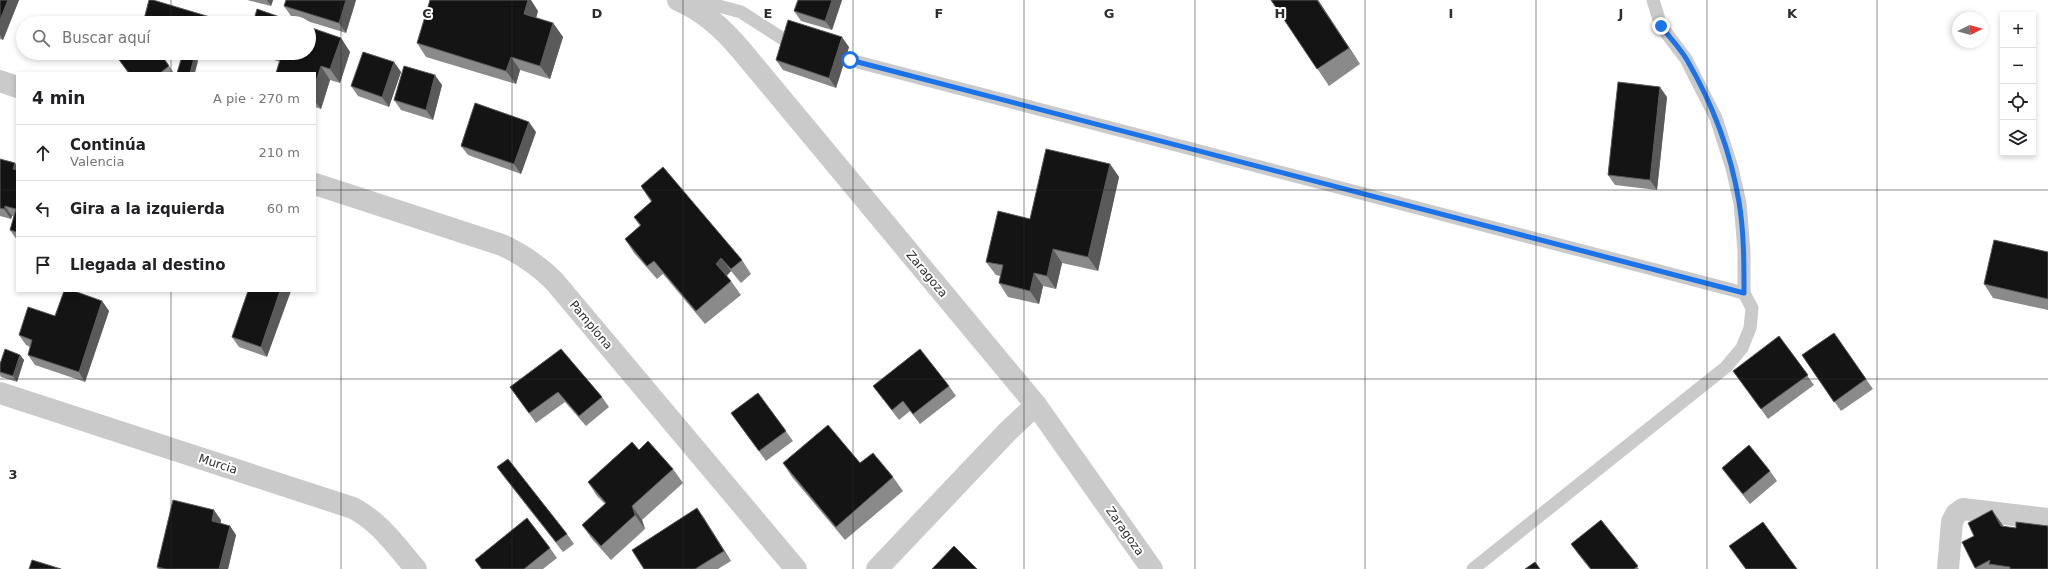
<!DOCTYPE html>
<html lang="es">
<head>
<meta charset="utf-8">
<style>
  body { margin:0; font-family:"DejaVu Sans",sans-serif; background:#f6f6f6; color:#202124 }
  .controls { position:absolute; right:12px; top:12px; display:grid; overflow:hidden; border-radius:0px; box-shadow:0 2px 6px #0003 }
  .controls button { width:36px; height:36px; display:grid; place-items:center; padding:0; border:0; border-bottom:1px solid #e0e0e0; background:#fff; color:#202124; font:20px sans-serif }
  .compass { position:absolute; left:1952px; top:12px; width:36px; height:36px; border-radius:50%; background:#fff; box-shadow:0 2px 6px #0003; rotate:84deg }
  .stop { position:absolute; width:12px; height:12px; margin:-9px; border:3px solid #1a73e8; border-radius:50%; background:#fff }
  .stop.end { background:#1a73e8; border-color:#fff; box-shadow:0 1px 4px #0008 }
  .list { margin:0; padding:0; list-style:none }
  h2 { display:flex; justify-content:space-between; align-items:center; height:52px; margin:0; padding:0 16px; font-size:17px }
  h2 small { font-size:13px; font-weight:400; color:#757577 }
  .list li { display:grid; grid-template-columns:26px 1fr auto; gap:12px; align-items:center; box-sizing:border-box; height:56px; padding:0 16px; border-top:1px solid #e0e0e0 }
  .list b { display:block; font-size:15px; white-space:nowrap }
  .list p { margin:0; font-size:13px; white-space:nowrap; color:#757577 }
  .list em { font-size:13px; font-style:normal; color:#757577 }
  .icon { flex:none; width:22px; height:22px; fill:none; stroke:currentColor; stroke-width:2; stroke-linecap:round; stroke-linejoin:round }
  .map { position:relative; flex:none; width:2048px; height:569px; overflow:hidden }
  .search { position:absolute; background:#fff; box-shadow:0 2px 6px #0003; left:16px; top:16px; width:300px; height:44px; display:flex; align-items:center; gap:10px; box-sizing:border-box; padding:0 14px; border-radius:22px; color:#757577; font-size:15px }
  .panel { position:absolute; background:#fff; box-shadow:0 2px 6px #0003; left:16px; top:72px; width:300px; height:220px; border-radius:0px }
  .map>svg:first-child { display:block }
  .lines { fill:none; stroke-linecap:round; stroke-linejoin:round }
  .service { stroke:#cacaca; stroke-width:13 }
  .minor { stroke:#cacaca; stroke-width:22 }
  .wall { fill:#8a8a8a }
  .shaded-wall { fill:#5a5a5a }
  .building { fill:#141414; stroke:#5a5a5a }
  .route { stroke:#1a73e8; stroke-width:5 }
  .grid { fill:none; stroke:#2d2d2d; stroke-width:1; stroke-opacity:0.55 }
  .labels { text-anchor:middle; stroke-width:4; stroke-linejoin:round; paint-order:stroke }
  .street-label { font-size:12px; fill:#2d2d2d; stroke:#fff }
  .grid-label { font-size:13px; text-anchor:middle; font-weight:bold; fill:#2d2d2d; stroke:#fff; stroke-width:4; stroke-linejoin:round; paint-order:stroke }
</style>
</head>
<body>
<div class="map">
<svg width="2048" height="569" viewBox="0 0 2048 569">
  <rect width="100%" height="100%" fill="#fff"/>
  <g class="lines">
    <g class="service">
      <polyline points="691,2 715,5 741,12 791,44"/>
      <polyline points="850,60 1744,293"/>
      <polyline points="1473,569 1726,367 1742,348 1750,328 1752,308 1744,293 1744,251 1740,203 1732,168 1716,118 1686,59 1661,26 1653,0"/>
    </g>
    <g class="minor">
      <path d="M678,0C704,11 723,29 741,50L1036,405L1152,569"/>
      <polyline points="0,81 17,87"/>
      <path d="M315,184L502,245C522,254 538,265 554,281L796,569"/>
      <path d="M0,393L353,508C380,522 396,546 416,569"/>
      <polyline points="877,569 1009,430 1036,405"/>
      <polyline points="1948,569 1952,522 1956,514 1963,509 2048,519"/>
    </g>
  </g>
  <g class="wall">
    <polygon points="0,0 19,0 3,40 0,39"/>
    <polygon points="247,0 273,0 271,6"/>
    <polygon points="286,0 356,0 346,33 291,16 284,6"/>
    <polygon points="842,0 832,30 801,21 794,11"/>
    <polygon points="1271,0 1318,0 1360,64 1329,86"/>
    <polygon points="538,11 536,18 553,23 563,37 550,79 520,70 516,84 426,57 417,43"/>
    <polygon points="341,38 350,52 340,83 330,80 321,109 315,107 315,73 280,62 256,54 255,53 309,53"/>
    <polygon points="849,47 836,88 783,70 776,60"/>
    <polygon points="114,53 160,53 174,73 128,73"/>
    <polygon points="199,53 210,53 209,56"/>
    <polygon points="394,62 401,72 389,107 358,96 351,86"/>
    <polygon points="442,85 433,120 401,110 394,100"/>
    <polygon points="1667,97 1657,190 1615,185 1608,175"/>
    <polygon points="536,132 521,174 468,155 461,146"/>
    <polygon points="0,159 17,166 17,240 10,230 14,216 12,216 11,219 0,216"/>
    <polygon points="1110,164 1119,177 1098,271 1062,263 1056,289 1043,286 1039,304 1008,297 999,283 1000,276 996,275 986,262 1030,219"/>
    <polygon points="641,186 742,260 751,274 741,283 731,271 727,276 731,281 741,295 705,324 663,274 657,279 634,253 625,239 640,226 634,217 651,202"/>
    <polygon points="2048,252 2048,310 1993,298 1984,284"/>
    <polygon points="248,291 267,357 239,347 232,337"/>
    <polygon points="102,301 109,311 85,382 35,365 28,355 30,347 26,345 19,335"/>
    <polygon points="1834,333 1873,389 1841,411 1802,355"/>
    <polygon points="1779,336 1814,385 1768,419 1740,380"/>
    <polygon points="561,349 602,397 609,407 586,426 565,402 536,423 510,387"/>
    <polygon points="20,355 24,360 17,382 1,377 0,375 0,364"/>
    <polygon points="873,386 949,386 956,396 920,424 910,411 899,420"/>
    <polygon points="758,393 793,441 766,461 731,413"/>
    <polygon points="639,450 673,469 683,483 642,520 645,529 611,560 592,539 582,525 605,504 597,496 588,482"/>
    <polygon points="783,463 860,463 893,477 903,491 845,540 792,477"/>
    <polygon points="497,467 567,534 574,544 563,552 504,477"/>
    <polygon points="1722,468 1770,471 1777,481 1750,504 1729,478"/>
    <polygon points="704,518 731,561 718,569 644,569"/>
    <polygon points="221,520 221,523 230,526 236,535 228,569 158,569 157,567"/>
    <polygon points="1601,520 1639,569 1590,569 1578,554 1571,544"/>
    <polygon points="2002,524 2003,527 2048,569 1976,569 1975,568"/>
    <polygon points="550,548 557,558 543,569 481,569 475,560"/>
  </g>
  <g class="shaded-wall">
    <polygon points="8,0 19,0 3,40 0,35 0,20"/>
    <polygon points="267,0 273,0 271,6"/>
    <polygon points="346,0 356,0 346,33 339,23"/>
    <polygon points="528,0 531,0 538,11 533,28 524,14"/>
    <polygon points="832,0 842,0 832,30 825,21"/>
    <polygon points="1317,0 1318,0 1360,64 1349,48"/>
    <polygon points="210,17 215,23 209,23"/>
    <polygon points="553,23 563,37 550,79 540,66"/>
    <polygon points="842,37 849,47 836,88 829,78"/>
    <polygon points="341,38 350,52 340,83 330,69"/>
    <polygon points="195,55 198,61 195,73 190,73"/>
    <polygon points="511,57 520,70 516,84 506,71"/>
    <polygon points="394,62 401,72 389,107 382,97"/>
    <polygon points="321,66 330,80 321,109 315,101 315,84"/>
    <polygon points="435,75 442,85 433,120 426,110"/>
    <polygon points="1660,87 1667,97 1657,190 1650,180"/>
    <polygon points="529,122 536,132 521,174 514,164"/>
    <polygon points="15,163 17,166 17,174 13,169"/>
    <polygon points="1110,164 1119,177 1098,271 1088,257"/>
    <polygon points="5,206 12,216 11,219 4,209"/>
    <polygon points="1053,249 1062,263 1056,289 1047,276"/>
    <polygon points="721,258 731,271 725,277 716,264"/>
    <polygon points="1034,273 1043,286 1039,304 1030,291"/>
    <polygon points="280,291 291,291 267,357 261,347"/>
    <polygon points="102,301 109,311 85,382 79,372"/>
    <polygon points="20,355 24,360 17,382 13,376"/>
    <polygon points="632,506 642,520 645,529 635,515"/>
    <polygon points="697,508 704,518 731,561 724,551"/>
    <polygon points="214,510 221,520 219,531 212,521"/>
    <polygon points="1992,510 2002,524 2010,540 2001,526"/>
    <polygon points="230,526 236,535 228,569 219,569"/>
  </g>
  <g class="building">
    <polygon points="0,0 8,0 0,20"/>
    <polygon points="149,0 153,0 210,17 209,23 143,23"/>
    <polygon points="286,0 346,0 339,23 284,6"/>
    <polygon points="430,0 528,0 524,14 553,23 540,66 511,57 506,71 417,43"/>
    <polygon points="798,0 832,0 825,21 794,11"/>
    <polygon points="1271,0 1317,0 1349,48 1317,69"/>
    <polygon points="257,9 297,23 253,23"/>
    <polygon points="788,20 842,37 829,78 776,60"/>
    <polygon points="309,27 341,38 330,69 321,66 315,84 315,73 276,73 282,53 309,53"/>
    <polygon points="363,52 394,62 382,97 351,86"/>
    <polygon points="114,53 160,53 169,66 160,73 129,73"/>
    <polygon points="183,53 187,53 195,55 190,73 177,73"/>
    <polygon points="404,66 435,75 426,110 394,100"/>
    <polygon points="1618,82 1660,87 1650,180 1608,175"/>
    <polygon points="475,103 529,122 514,164 461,146"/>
    <polygon points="1046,149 1110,164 1088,257 1053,249 1047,276 1034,273 1030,291 999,283 1003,265 986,262 998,211 1030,219"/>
    <polygon points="0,159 15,163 13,169 17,170 17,232 10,230 16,209 5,206 4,209 0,208"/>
    <polygon points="663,167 742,260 731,269 721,258 716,264 731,281 696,311 654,261 647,266 625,239 641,225 634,217 652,201 641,186"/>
    <polygon points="1994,240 2048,252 2048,299 1984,284"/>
    <polygon points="64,291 74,291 102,301 79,372 28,355 32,340 19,335 28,307 55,316"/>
    <polygon points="248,291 280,291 261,347 232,337"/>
    <polygon points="1834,333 1866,379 1834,402 1802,355"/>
    <polygon points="1779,336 1808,375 1761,409 1733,371"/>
    <polygon points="5,349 20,355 13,376 0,372 0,364"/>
    <polygon points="561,349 602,397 579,416 558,392 529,413 510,387"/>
    <polygon points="920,349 949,386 913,414 903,401 892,410 873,386"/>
    <polygon points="758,393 786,431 759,451 731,413"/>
    <polygon points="828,425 860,463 873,453 893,477 836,527 783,463"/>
    <polygon points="648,441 673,469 632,506 635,515 601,546 582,525 606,503 588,482 632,442 639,450"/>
    <polygon points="1749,445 1770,471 1743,494 1722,468"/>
    <polygon points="508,459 567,534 556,542 497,467"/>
    <polygon points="173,500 214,510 212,521 230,526 219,569 166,569 157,567"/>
    <polygon points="697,508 724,551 695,569 644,569 632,550"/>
    <polygon points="1992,510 2001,526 2016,528 2016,522 2048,526 2048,569 2010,569 2010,567 1989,564 1990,560 1975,568 1962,542 1974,536 1968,523"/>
    <polygon points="527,518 550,548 524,569 482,569 475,560"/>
    <polygon points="1601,520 1638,566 1634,569 1591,569 1571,544"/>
    <polygon points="1763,522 1797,569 1746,569 1729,546"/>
    <polygon points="954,546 977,569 932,569"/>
    <polygon points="32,560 61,569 29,569"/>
    <polygon points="1535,562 1540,569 1525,569"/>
  </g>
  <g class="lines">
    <path class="route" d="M850,60L1744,293C1744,263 1744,232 1739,202C1731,153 1712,103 1687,60C1680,48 1669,37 1661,26"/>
  </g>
  <path class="grid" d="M171,0V23M341,0V569M512,0V569M683,0V569M853,0V569M1024,0V569M1195,0V569M1365,0V569M1536,0V569M1707,0V569M1877,0V569M171,53V73M0,190H17M315,190H2048M171,291V569M0,379H2048"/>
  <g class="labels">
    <g class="street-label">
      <text transform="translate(927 274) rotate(50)" y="4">Zaragoza</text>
      <text transform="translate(591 325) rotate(50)" y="4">Pamplona</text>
      <text transform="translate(218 464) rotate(18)" y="4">Murcia</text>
      <text transform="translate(1125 531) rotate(55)" y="4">Zaragoza</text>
    </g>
  </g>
  <g class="grid-label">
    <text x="427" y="18">C</text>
    <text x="597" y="18">D</text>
    <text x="768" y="18">E</text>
    <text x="939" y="18">F</text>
    <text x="1109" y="18">G</text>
    <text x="1280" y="18">H</text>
    <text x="1451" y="18">I</text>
    <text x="1621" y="18">J</text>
    <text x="1792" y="18">K</text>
    <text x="13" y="479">3</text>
  </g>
</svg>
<div class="controls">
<button>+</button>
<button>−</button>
<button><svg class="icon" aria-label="locate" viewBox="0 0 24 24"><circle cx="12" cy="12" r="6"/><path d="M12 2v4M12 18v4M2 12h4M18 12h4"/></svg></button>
<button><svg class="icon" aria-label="layers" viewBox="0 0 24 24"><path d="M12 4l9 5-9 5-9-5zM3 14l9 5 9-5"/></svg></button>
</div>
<svg class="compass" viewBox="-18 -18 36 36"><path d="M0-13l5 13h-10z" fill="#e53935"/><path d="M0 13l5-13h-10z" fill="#757577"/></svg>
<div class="stop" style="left:850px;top:60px"></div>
<div class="stop end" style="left:1661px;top:26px"></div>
<div class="search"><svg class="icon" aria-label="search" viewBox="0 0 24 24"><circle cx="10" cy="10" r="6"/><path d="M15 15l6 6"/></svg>Buscar aquí</div>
<section class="panel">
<h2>4 min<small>A pie · 270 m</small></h2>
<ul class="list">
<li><svg class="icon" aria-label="ahead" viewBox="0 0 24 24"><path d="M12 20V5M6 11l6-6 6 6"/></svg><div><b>Continúa</b><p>Valencia</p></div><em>210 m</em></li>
<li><svg class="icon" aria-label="left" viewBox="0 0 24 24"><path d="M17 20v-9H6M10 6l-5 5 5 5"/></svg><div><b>Gira a la izquierda</b></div><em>60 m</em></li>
<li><svg class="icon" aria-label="arrive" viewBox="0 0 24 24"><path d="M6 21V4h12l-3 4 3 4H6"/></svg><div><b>Llegada al destino</b></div></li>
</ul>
</section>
</div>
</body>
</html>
